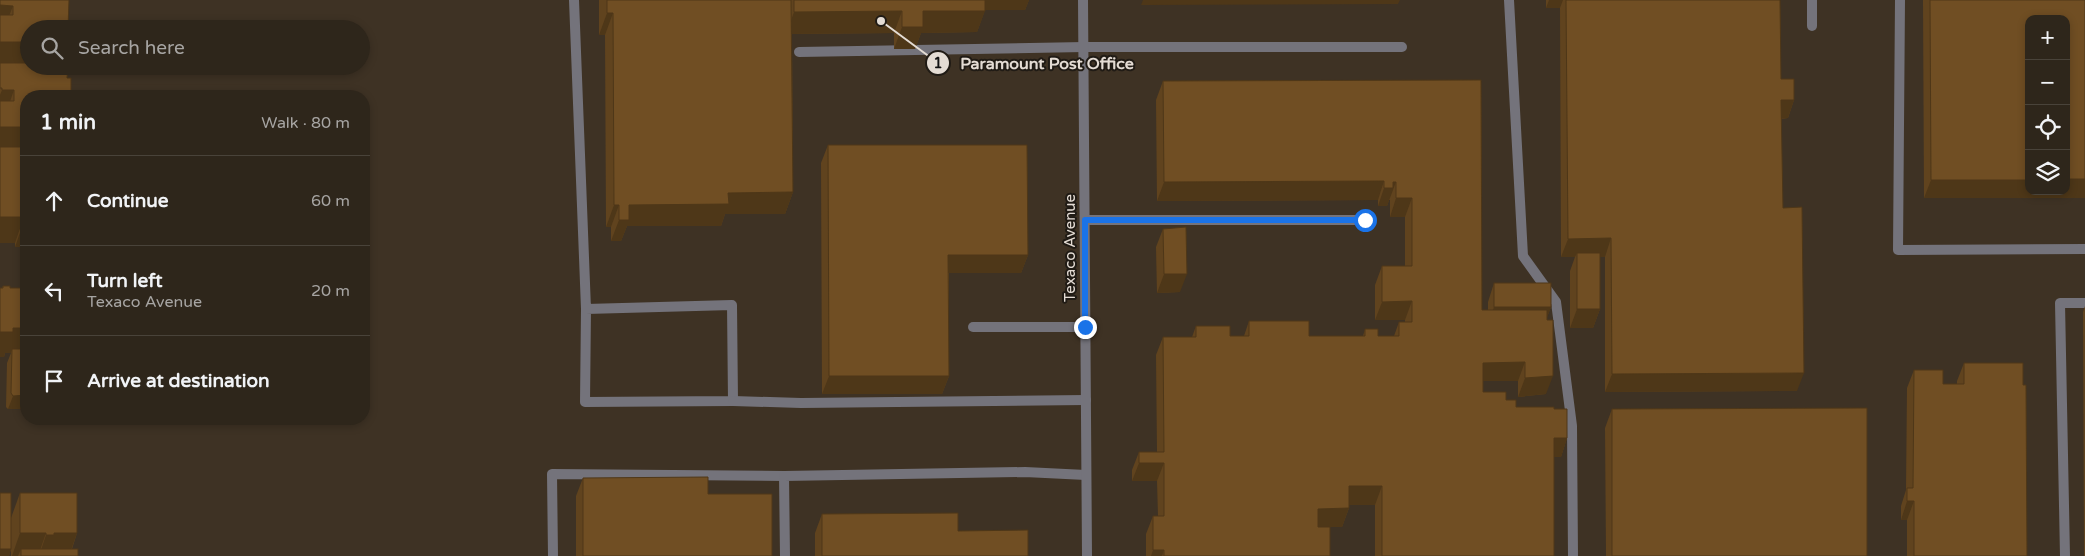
<!DOCTYPE html>
<html lang="en">
<head>
<meta charset="utf-8">
<style>
  body { margin:0; font-family:"Varela Round",sans-serif; background:#362e24; color:#f1f3f6 }
  .controls { position:absolute; right:15px; top:15px; display:grid; overflow:hidden; border-radius:10px; box-shadow:0 2px 8px #0003 }
  .controls button { width:45px; height:45px; display:grid; place-items:center; padding:0; border:0; border-bottom:1px solid #49433a; background:#2e261b; color:#f1f3f6; font:25px sans-serif }
  .stop { position:absolute; width:15px; height:15px; margin:-11px; border:4px solid #1a73e8; border-radius:50%; background:#fff }
  .stop.end { background:#1a73e8; border-color:#fff; box-shadow:0 1px 5px #0008 }
  .list { margin:0; padding:0; list-style:none }
  h2 { display:flex; justify-content:space-between; align-items:center; height:65px; margin:0; padding:0 20px; font-size:21px }
  h2 small { font-size:16px; font-weight:400; color:#a7a5a3 }
  .list li { display:grid; grid-template-columns:32px 1fr auto; gap:15px; align-items:center; box-sizing:border-box; height:90px; padding:0 20px; border-top:1px solid #49433a }
  .list b { display:block; font-size:19px; white-space:nowrap }
  .list p { margin:0; font-size:16px; white-space:nowrap; color:#a7a5a3 }
  .list em { font-size:16px; font-style:normal; color:#a7a5a3 }
  .icon { flex:none; width:28px; height:28px; fill:none; stroke:currentColor; stroke-width:2; stroke-linecap:round; stroke-linejoin:round }
  .map { position:relative; flex:none; width:2085px; height:556px; overflow:hidden }
  .search { position:absolute; background:#2e261b; box-shadow:0 2px 8px #0003; left:20px; top:20px; width:350px; height:55px; display:flex; align-items:center; gap:12px; box-sizing:border-box; padding:0 18px; border-radius:28px; color:#a7a5a3; font-size:19px }
  .panel { position:absolute; background:#2e261b; box-shadow:0 2px 8px #0003; left:20px; top:90px; width:350px; height:335px; border-radius:20px }
  .map>svg:first-child { display:block }
  .lines { fill:none; stroke-linecap:round; stroke-linejoin:round }
  .service { stroke:#74737b; stroke-width:10 }
  .minor { stroke:#74737b; stroke-width:10 }
  .wall { fill:#60431e }
  .shaded-wall { fill:#4e3718 }
  .building { fill:#704e23; stroke:#4e3718 }
  .route { stroke:#1a73e8; stroke-width:6 }
  .labels { text-anchor:middle; stroke-width:4; stroke-linejoin:round; paint-order:stroke }
  .street-label { font-size:15px; fill:#e4dcd4; stroke:#201b15 }
  .leader { fill:none; stroke:#e4dcd4; stroke-width:2 }
  .callout-dot { fill:#e4dcd4; stroke:#201b15; stroke-width:2 }
  .mark-label { font-size:15px; text-anchor:middle; font-weight:bold; fill:#111 }
  .callout-label { font-size:16px; text-anchor:middle; font-weight:bold; fill:#e4dcd4; stroke:#201b15; stroke-width:4; stroke-linejoin:round; paint-order:stroke }
</style>
</head>
<body>
<div class="map">
<svg width="2085" height="556" viewBox="0 0 2085 556">
  <rect width="100%" height="100%" fill="#3e3224"/>
  <g class="lines">
    <g class="service">
      <polyline points="574,0 586,309 585,402 733,401 732,305 586,309"/>
      <polyline points="1509,0 1523,256 1556,302 1572,426 1573,556"/>
      <polyline points="1812,0 1812,26"/>
      <polyline points="1900,0 1898,250 2085,249"/>
      <polyline points="799,52 1084,47 1402,47"/>
      <polyline points="1085,220 1365,220"/>
      <polyline points="973,327 1085,327"/>
      <polyline points="733,401 801,403 1086,400"/>
      <polyline points="553,556 552,474 784,476"/>
      <polyline points="785,556 784,476 1025,472 1086,475"/>
      <polyline points="2065,556 2060,303 2085,303"/>
    </g>
    <polyline class="minor" points="1083,0 1087,556"/>
  </g>
  <g class="wall">
    <polygon points="0,0 69,0 26,96 26,247 15,247 15,243 0,243"/>
    <polygon points="599,0 1029,0 1025,10 985,10 977,32 921,33 915,49 894,49 894,33 792,34 793,192 785,214 725,214 721,226 627,226 621,241 611,241 611,227 606,227 605,35 599,35"/>
    <polygon points="1546,0 1780,0 1781,79 1794,100 1788,118 1781,119 1783,208 1797,391 1605,392 1605,257 1600,257 1600,309 1593,328 1570,328 1570,271 1575,257 1561,257 1560,8 1546,8"/>
    <polygon points="1923,0 2085,0 2085,198 1924,198"/>
    <polygon points="1481,80 1482,310 1488,310 1488,302 1494,283 1551,307 1547,317 1546,394 1518,397 1518,381 1483,381 1483,392 1506,400 1516,407 1554,409 1567,438 1561,457 1554,457 1554,556 1375,556 1375,505 1349,505 1349,508 1342,527 1330,527 1330,556 1146,556 1146,534 1153,516 1158,516 1157,481 1132,481 1132,470 1139,452 1157,452 1156,355 1163,337 1192,337 1196,326 1230,336 1244,336 1249,321 1309,336 1363,336 1365,329 1378,336 1394,336 1399,322 1405,322 1405,320 1375,320 1375,285 1382,266 1405,266 1405,217 1390,217 1390,200 1389,200 1387,206 1378,206 1378,200 1157,201 1156,100 1163,81"/>
    <polygon points="828,145 1028,255 1021,273 949,273 949,376 942,394 822,394 821,163"/>
    <polygon points="1163,229 1180,292 1157,293 1156,247"/>
    <polygon points="26,260 26,411 24,412 24,409 8,409 6,407 7,363 11,353 5,353 4,357 2,288 3,286 10,288 21,288 22,279 25,269"/>
    <polygon points="2085,306 2085,556 2084,556 2083,312"/>
    <polygon points="1964,363 2023,385 2027,556 1907,556 1907,520 1901,520 1901,506 1906,490 1907,388 1914,370 1943,384 1957,384 1957,381"/>
    <polygon points="1612,409 1867,556 1606,556 1605,428"/>
    <polygon points="583,478 708,494 772,556 576,556 576,496"/>
    <polygon points="20,493 77,533 72,549 78,556 11,556 11,541 11,549 9,556 0,556 11,518"/>
    <polygon points="822,514 958,531 1028,556 815,556 815,533"/>
  </g>
  <g class="shaded-wall">
    <polygon points="980,0 1029,0 1025,10 977,10"/>
    <polygon points="1143,0 1400,0 1398,4 1141,5"/>
    <polygon points="1549,0 1563,0 1560,8 1546,8"/>
    <polygon points="0,5 13,6 3,31 0,31"/>
    <polygon points="902,11 894,33 786,34 794,12"/>
    <polygon points="923,11 985,11 977,32 921,33 915,49 894,49 902,27"/>
    <polygon points="607,13 613,13 605,35 599,35"/>
    <polygon points="0,42 29,42 29,66 0,67"/>
    <polygon points="2,90 14,90 5,116 0,116 0,95"/>
    <polygon points="1781,100 1794,100 1788,118 1774,119"/>
    <rect x="0" y="127" width="26" height="25"/>
    <polygon points="2066,179 2085,179 2085,198 1924,198 1931,180 2029,180 2029,191 2066,191"/>
    <polygon points="1384,181 1378,200 1157,201 1164,182"/>
    <polygon points="1393,182 1396,182 1387,206 1378,206 1384,188"/>
    <polygon points="793,192 785,214 725,214 721,226 627,226 621,241 611,241 619,220 629,205 728,193"/>
    <polygon points="1396,198 1412,198 1405,217 1390,217"/>
    <polygon points="614,205 619,205 611,227 606,227"/>
    <polygon points="0,217 24,217 15,243 0,243"/>
    <polygon points="24,221 26,221 26,247 15,247"/>
    <polygon points="1611,238 1605,257 1577,257 1577,253 1575,257 1561,257 1568,239"/>
    <polygon points="948,255 1028,255 1021,273 942,273"/>
    <polygon points="1164,274 1187,274 1180,292 1157,293"/>
    <polygon points="1412,301 1405,320 1375,320 1382,302"/>
    <polygon points="1494,307 1551,307 1544,326 1487,326"/>
    <polygon points="1577,309 1600,309 1593,328 1570,328"/>
    <polygon points="13,328 26,328 26,333 19,353 12,349 11,353 5,353 4,357 0,357 0,332"/>
    <polygon points="26,338 26,355 19,358"/>
    <polygon points="1525,362 1518,381 1476,381 1483,363"/>
    <polygon points="1804,373 1797,391 1605,392 1612,374"/>
    <polygon points="829,376 949,376 942,394 822,394"/>
    <polygon points="1553,376 1546,394 1518,397 1525,378"/>
    <polygon points="26,395 26,402 24,409 8,409 13,396"/>
    <polygon points="26,404 26,411 24,412"/>
    <polygon points="1554,438 1567,438 1561,457 1547,457"/>
    <polygon points="1139,463 1164,463 1157,481 1132,481"/>
    <polygon points="1349,486 1382,486 1375,505 1342,505"/>
    <polygon points="1907,501 1914,501 1907,520 1901,520"/>
    <polygon points="1349,508 1342,527 1311,527 1318,509"/>
    <polygon points="20,533 46,533 38,556 21,549 18,556 12,556"/>
    <polygon points="54,533 77,533 69,556 39,556 46,535"/>
    <polygon points="0,549 11,549 9,556 0,556"/>
    <polygon points="1153,550 1164,550 1162,556 1151,556"/>
  </g>
  <g class="building">
    <polygon points="0,0 69,0 68,29 29,29 29,42 0,42 0,15 13,15 13,6 0,5"/>
    <polygon points="607,0 791,0 793,192 728,193 729,204 629,205 629,220 619,220 619,205 614,205 613,13 607,13"/>
    <polygon points="794,0 985,0 985,11 923,11 923,27 902,27 902,11 794,12"/>
    <polygon points="1566,0 1780,0 1781,79 1794,79 1794,100 1781,100 1783,208 1802,207 1804,373 1612,374 1611,238 1568,239"/>
    <polygon points="1930,0 2085,0 2085,179 2066,179 2066,19 2029,19 2029,180 1931,180"/>
    <polygon points="0,63 29,63 29,66 68,66 67,78 71,78 71,96 26,96 26,127 0,127 0,101 14,101 14,90 2,90 2,88 0,88"/>
    <polygon points="1481,80 1482,310 1547,310 1547,320 1553,320 1553,376 1525,378 1525,362 1483,363 1483,392 1506,392 1506,400 1516,400 1516,407 1554,407 1554,409 1567,409 1567,438 1554,438 1554,556 1382,556 1382,486 1349,486 1349,508 1318,509 1318,527 1330,527 1330,556 1164,556 1164,550 1153,550 1153,516 1164,516 1164,463 1139,463 1139,452 1164,452 1163,337 1196,337 1196,326 1230,326 1230,336 1249,336 1249,321 1309,321 1309,336 1365,336 1365,329 1378,329 1378,336 1399,336 1399,322 1412,322 1412,301 1382,302 1382,266 1412,266 1412,198 1396,198 1396,182 1393,182 1393,188 1384,188 1384,181 1164,182 1163,81"/>
    <polygon points="828,145 1027,145 1028,255 948,255 949,376 829,376"/>
    <polygon points="0,147 26,147 26,221 24,221 24,217 0,217"/>
    <polygon points="1186,227 1187,274 1164,274 1163,229"/>
    <rect x="1577" y="253" width="23" height="56"/>
    <rect x="1494" y="283" width="57" height="24"/>
    <polygon points="3,286 10,286 10,288 26,288 26,328 13,328 13,332 0,332 0,288 3,288"/>
    <polygon points="12,349 26,349 26,395 13,396 11,393"/>
    <polygon points="1964,363 2023,363 2023,385 2026,385 2027,556 1914,556 1914,501 1907,501 1907,488 1913,488 1914,370 1943,370 1943,384 1964,384"/>
    <polygon points="1867,408 1867,556 1612,556 1612,409"/>
    <polygon points="708,477 708,494 772,494 772,556 583,556 583,478"/>
    <rect x="0" y="493" width="11" height="56"/>
    <polygon points="20,493 77,493 77,533 54,533 54,535 46,535 46,533 20,533"/>
    <polygon points="958,513 958,531 1028,530 1028,556 822,556 822,514"/>
    <rect x="21" y="549" width="57" height="7"/>
  </g>
  <g class="lines">
    <polyline class="route" points="1085,327 1085,220 1365,220"/>
  </g>
  <g class="labels">
    <g class="street-label">
      <text transform="translate(1070 248) rotate(-90)" y="5">Texaco Avenue</text>
    </g>
  </g>
  <path class="leader" d="M881 21L938 63"/>
  <g class="callout-dot">
    <circle cx="881" cy="21" r="5"/>
    <circle cx="938" cy="63" r="12"/>
  </g>
  <g class="mark-label">
    <text x="938" y="68">1</text>
  </g>
  <g class="callout-label">
    <text x="1047" y="69">Paramount Post Office</text>
  </g>
</svg>
<div class="controls">
<button>+</button>
<button>−</button>
<button><svg class="icon" aria-label="locate" viewBox="0 0 24 24"><circle cx="12" cy="12" r="6"/><path d="M12 2v4M12 18v4M2 12h4M18 12h4"/></svg></button>
<button><svg class="icon" aria-label="layers" viewBox="0 0 24 24"><path d="M12 4l9 5-9 5-9-5zM3 14l9 5 9-5"/></svg></button>
</div>
<div class="stop" style="left:1365px;top:220px"></div>
<div class="stop end" style="left:1085px;top:327px"></div>
<div class="search"><svg class="icon" aria-label="search" viewBox="0 0 24 24"><circle cx="10" cy="10" r="6"/><path d="M15 15l6 6"/></svg>Search here</div>
<section class="panel">
<h2>1 min<small>Walk · 80 m</small></h2>
<ul class="list">
<li><svg class="icon" aria-label="ahead" viewBox="0 0 24 24"><path d="M12 20V5M6 11l6-6 6 6"/></svg><div><b>Continue</b></div><em>60 m</em></li>
<li><svg class="icon" aria-label="left" viewBox="0 0 24 24"><path d="M17 20v-9H6M10 6l-5 5 5 5"/></svg><div><b>Turn left</b><p>Texaco Avenue</p></div><em>20 m</em></li>
<li><svg class="icon" aria-label="arrive" viewBox="0 0 24 24"><path d="M6 21V4h12l-3 4 3 4H6"/></svg><div><b>Arrive at destination</b></div></li>
</ul>
</section>
</div>
</body>
</html>
